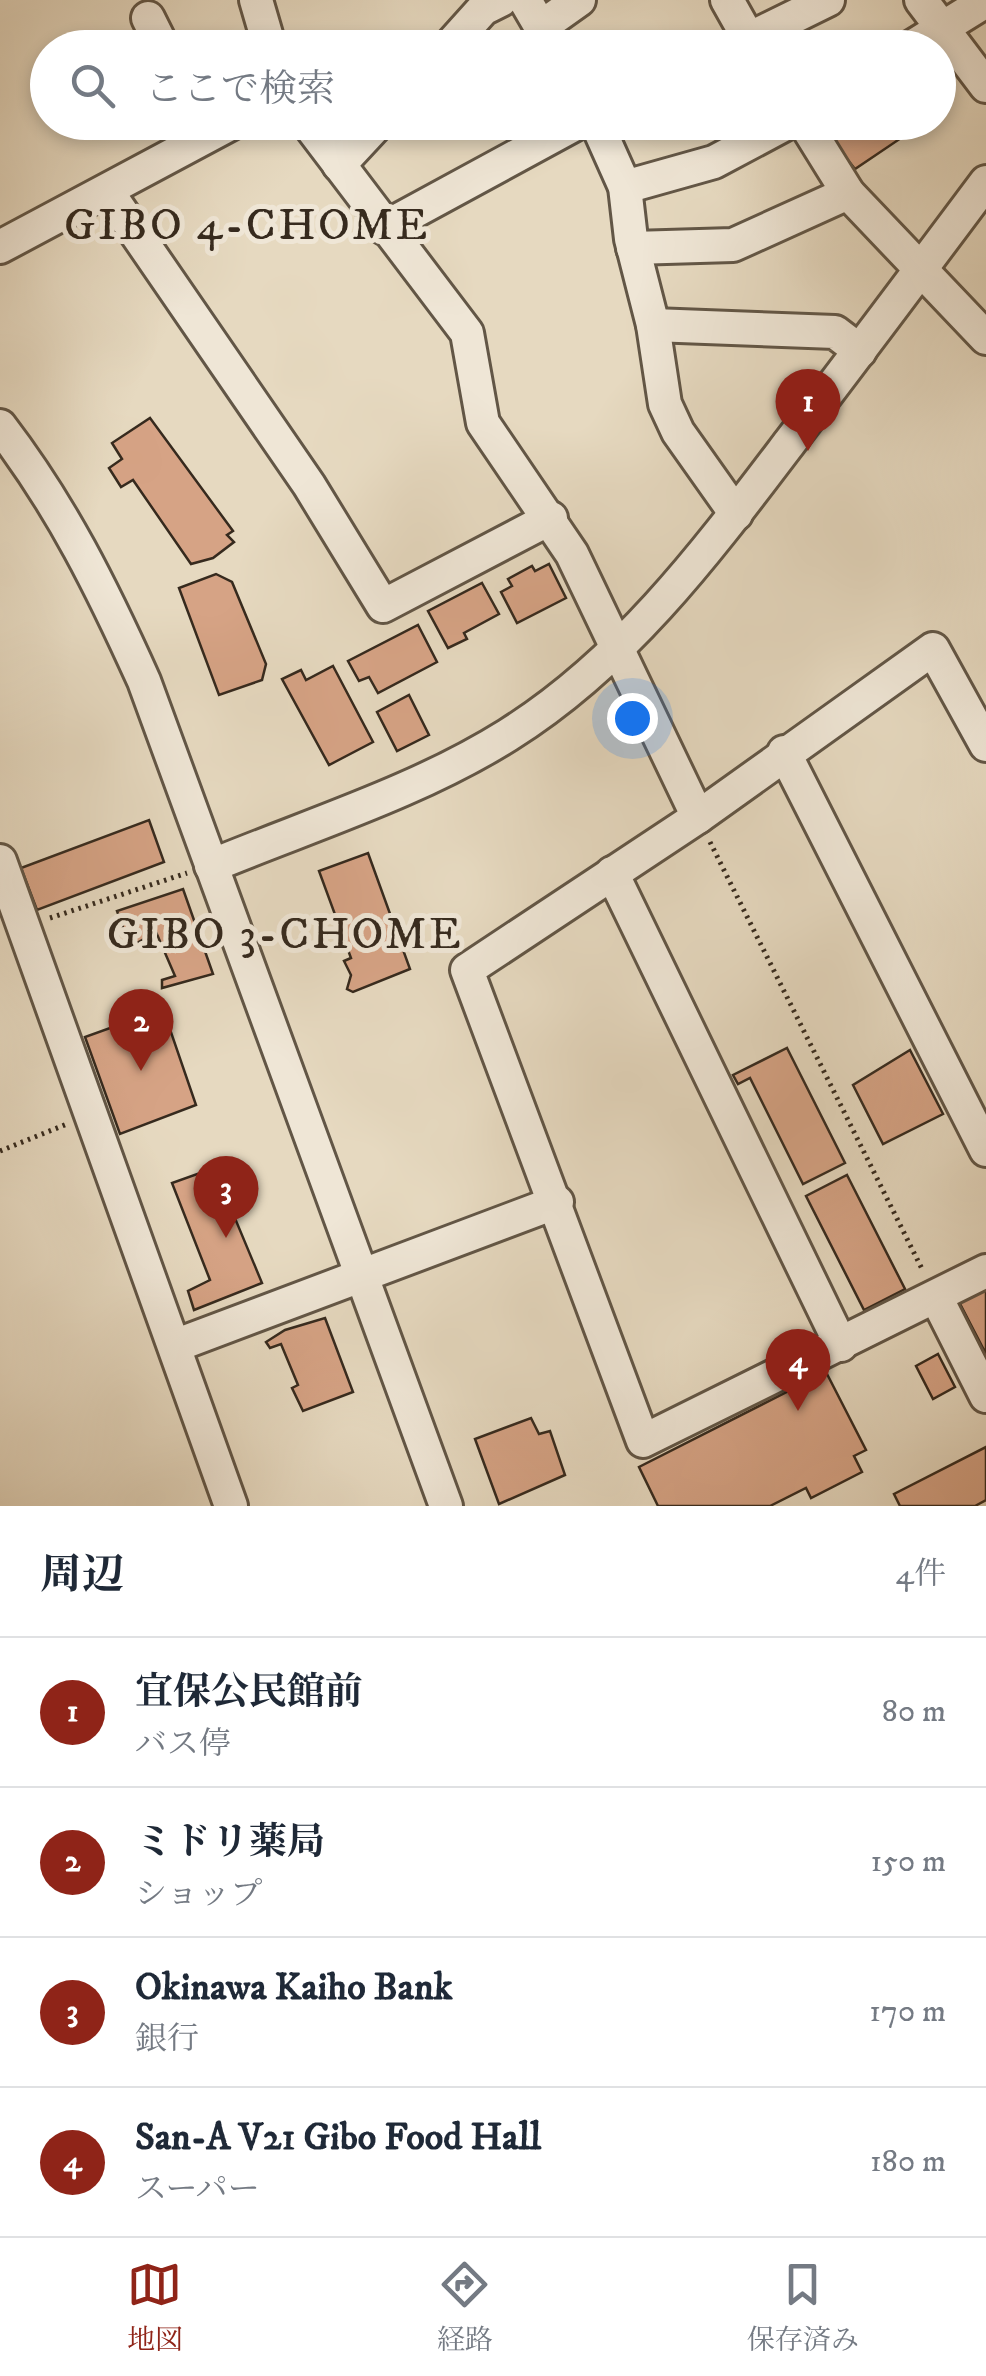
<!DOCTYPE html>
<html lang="ja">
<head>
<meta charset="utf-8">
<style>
  body { margin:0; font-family:"IM FELL DW Pica","Noto Serif JP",serif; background:#f2f2f3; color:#1f2937 }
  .you { position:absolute; left:632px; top:718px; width:35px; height:35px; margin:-25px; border:8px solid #fff; border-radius:50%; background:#1a73e8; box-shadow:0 0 0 15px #1a73e833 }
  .badge { display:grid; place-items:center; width:65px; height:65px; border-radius:50%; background:#8f2418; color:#fff; font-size:32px; font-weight:700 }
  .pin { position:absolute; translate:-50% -82px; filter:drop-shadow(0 2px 5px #0008) }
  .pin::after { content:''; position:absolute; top:52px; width:35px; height:30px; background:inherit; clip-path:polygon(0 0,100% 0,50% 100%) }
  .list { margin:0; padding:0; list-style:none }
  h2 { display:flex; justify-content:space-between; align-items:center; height:130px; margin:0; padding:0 40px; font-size:42px }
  h2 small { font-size:32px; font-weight:400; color:#747a83 }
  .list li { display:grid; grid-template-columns:65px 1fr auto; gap:30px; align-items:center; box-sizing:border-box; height:150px; padding:0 40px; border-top:2px solid #e0e1e3 }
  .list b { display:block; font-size:38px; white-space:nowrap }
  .list p { margin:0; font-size:32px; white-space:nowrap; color:#747a83 }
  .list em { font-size:32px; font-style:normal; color:#747a83 }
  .icon { flex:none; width:55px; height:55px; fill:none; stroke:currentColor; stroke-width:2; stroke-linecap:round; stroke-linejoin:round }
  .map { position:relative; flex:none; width:986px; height:1506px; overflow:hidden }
  .search { position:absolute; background:#fff; box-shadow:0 5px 15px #0003; left:30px; right:30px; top:30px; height:110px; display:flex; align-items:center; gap:25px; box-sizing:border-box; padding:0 35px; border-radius:55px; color:#747a83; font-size:38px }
  .sheet { height:730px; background:#fff }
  nav { display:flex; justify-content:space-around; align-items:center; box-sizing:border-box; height:140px; border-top:2px solid #e0e1e3; background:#fff; font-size:28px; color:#747a83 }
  nav a { display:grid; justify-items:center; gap:5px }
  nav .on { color:#8f2418 }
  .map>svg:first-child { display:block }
  .building { fill:#d6a385; stroke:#362a1e; stroke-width:2.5 }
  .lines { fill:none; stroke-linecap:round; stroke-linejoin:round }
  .minor-casing { stroke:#625646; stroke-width:38 }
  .path { stroke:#362a1e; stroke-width:5; stroke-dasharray:2.5 5; stroke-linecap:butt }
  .minor { stroke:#efe6d6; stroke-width:32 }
  .labels { text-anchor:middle; stroke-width:10; stroke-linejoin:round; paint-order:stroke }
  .neighbourhood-label { font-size:45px; letter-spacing:2.5px; fill:#362a1e; stroke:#efe6d6 }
</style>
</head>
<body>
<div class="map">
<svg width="986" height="1506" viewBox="0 0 986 1506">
  <rect width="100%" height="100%" fill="#e6d9c0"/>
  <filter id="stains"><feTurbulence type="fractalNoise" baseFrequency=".002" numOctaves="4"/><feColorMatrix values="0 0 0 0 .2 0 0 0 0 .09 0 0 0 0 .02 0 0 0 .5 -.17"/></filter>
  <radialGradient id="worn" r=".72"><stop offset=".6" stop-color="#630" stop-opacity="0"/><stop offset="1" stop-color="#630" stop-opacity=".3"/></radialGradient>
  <g class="building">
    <polygon points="824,122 904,122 910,132 855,169 820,125"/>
    <polygon points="150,418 233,531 227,535 234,542 213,558 191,564 133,480 121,487 109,468 122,459 112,443"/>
    <polygon points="549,564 566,598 517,623 501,592 512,586 508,579 532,566 535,571"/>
    <polygon points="216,574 232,582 266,664 262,680 219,695 179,588"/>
    <polygon points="482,583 499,614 464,633 467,639 448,648 428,611"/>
    <polygon points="418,625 437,662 378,693 369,677 359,681 348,661"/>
    <polygon points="333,666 373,742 329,765 282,679 301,670 306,680"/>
    <polygon points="409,695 429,735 397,751 377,712"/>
    <polygon points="149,820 164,862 37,910 21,868"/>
    <polygon points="368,853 410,969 353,992 347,989 351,975 344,961 351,958 319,871"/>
    <polygon points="183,889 213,974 162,988 162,980 175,976 156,932 130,947 117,911"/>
    <polygon points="163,1009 196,1105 120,1134 85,1037"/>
    <polygon points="787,1048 845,1163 803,1184 750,1078 738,1084 733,1075"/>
    <polygon points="910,1050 943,1114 883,1144 853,1085"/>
    <polygon points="214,1168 262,1283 194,1310 188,1291 210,1280 172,1183"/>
    <polygon points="847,1175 905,1289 864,1310 806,1196"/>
    <polygon points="986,1283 986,1354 957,1298"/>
    <polygon points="325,1318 353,1392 303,1411 292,1388 298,1385 281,1344 270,1348 266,1342 285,1330"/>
    <polygon points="938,1354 955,1387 933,1399 916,1366"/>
    <polygon points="826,1372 866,1450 854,1456 862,1472 811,1498 806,1488 770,1506 658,1506 639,1467"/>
    <polygon points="531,1418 539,1434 550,1431 565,1475 499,1504 475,1439"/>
    <polygon points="986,1447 986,1500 975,1506 900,1506 894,1494"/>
  </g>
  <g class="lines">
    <g class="minor-casing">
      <g id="minor">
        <polyline points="256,0 270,48"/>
        <polyline points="525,0 553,48"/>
        <polyline points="727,0 754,48"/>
        <polyline points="921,0 986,86"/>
        <polyline points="148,18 163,48"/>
        <polyline points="541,27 579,0"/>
        <polyline points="448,48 483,9 501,0"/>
        <polyline points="730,48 828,0"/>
        <polyline points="910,48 986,1"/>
        <polyline points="307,122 467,333 483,423 572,554 698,817"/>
        <polyline points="596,122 625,187 631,239 653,325 665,404 678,432 736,514"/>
        <polyline points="804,122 848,193 986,338"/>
        <polyline points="339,165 379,122"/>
        <polyline points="625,187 714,162 789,122"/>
        <polyline points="107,191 309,485 383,606 551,518"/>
        <polyline points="384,228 579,122"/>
        <polyline points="0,247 234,122"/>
        <polyline points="633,248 733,245 848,193"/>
        <polyline points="653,325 835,332 860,351"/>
        <path d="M0,426C62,507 102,588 144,681L446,1506"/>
        <polyline points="986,745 933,649 698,817 467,970 643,1441 986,1271"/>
        <polyline points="784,752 986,1150"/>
        <polyline points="0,861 231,1506"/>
        <path d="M211,866C310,825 417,792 508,735C625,662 708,550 790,442C856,356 921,269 986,182"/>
        <polyline points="612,873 841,1345"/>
        <polyline points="936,1297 986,1396"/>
        <polyline points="177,1345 557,1202"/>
      </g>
    </g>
    <g class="path">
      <polyline points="710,842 923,1271"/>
      <polyline points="50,918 187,873"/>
      <polyline points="0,1151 67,1124"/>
    </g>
    <use href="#minor" class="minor"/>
  </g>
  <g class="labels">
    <g class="neighbourhood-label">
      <text x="247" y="239">GIBO 4-CHOME</text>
      <text x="285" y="948">GIBO 3-CHOME</text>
    </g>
  </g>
  <rect width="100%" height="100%" filter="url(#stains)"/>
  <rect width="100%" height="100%" fill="url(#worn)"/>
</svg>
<div class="you"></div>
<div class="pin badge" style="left:808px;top:451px">1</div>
<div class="pin badge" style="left:141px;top:1071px">2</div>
<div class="pin badge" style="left:226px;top:1238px">3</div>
<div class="pin badge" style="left:798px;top:1411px">4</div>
<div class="search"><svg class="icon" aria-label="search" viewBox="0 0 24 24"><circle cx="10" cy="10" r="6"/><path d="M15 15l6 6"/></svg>ここで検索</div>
</div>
<section class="sheet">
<h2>周辺<small>4件</small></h2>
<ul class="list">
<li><span class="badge">1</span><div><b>宜保公民館前</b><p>バス停</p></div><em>80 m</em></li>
<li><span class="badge">2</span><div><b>ミドリ薬局</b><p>ショップ</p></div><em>150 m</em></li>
<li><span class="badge">3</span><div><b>Okinawa Kaiho Bank</b><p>銀行</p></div><em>170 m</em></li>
<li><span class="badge">4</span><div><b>San-A V21 Gibo Food Hall</b><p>スーパー</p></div><em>180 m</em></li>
</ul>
</section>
<nav>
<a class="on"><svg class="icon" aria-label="map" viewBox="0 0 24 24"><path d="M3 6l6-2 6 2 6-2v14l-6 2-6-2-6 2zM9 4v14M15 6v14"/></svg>地図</a>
<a><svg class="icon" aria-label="directions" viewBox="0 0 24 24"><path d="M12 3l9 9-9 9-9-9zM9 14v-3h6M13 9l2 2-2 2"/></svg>経路</a>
<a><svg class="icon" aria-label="saved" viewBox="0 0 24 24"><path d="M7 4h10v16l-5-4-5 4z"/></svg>保存済み</a>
</nav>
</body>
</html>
